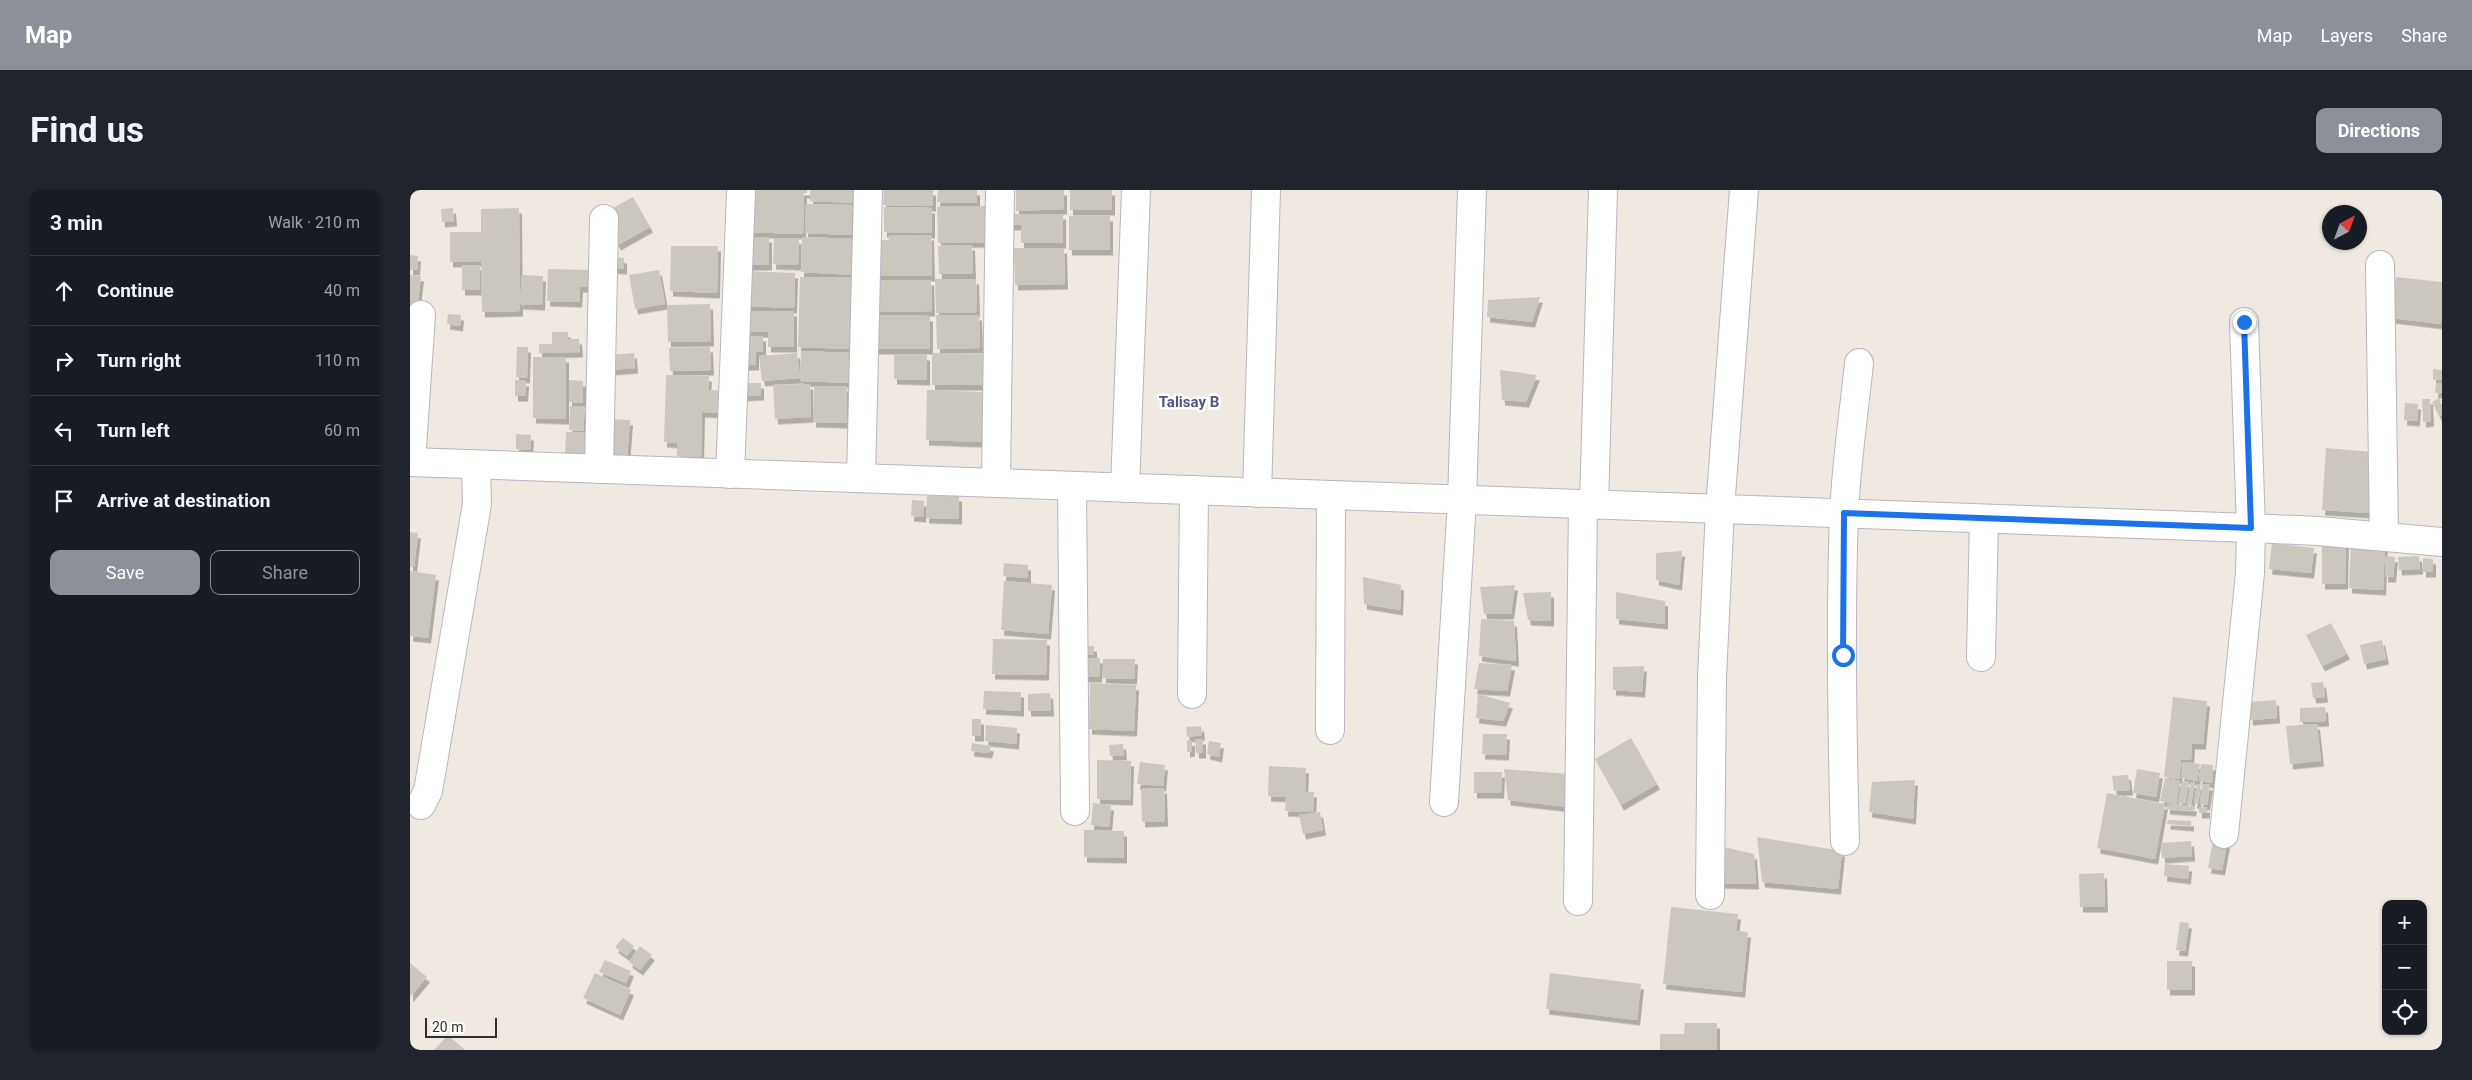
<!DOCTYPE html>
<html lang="en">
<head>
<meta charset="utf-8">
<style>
  body { margin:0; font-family:Roboto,sans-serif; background:#20242c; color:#f1f3f6 }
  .controls { position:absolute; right:15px; bottom:15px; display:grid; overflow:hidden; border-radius:10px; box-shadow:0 1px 4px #0004 }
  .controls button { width:45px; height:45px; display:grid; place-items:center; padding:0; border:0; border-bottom:1px solid #363941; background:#171b24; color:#f1f3f6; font:25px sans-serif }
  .compass { position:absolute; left:1912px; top:15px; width:45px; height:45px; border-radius:50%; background:#171b24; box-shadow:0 1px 4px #0004; rotate:41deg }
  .scale { position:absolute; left:15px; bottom:12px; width:72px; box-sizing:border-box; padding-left:5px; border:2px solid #2e2e2e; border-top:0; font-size:14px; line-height:18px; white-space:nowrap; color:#2e2e2e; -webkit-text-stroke:4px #fff; paint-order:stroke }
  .stop { position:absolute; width:15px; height:15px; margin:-11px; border:4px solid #1a73e8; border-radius:50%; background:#fff }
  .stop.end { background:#1a73e8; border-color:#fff; box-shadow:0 1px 5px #0008 }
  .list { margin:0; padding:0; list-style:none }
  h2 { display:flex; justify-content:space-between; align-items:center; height:65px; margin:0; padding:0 20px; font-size:21px }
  h2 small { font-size:16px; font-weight:400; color:#9ea1a6 }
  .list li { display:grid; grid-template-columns:32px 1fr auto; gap:15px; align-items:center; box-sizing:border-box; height:70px; padding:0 20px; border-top:1px solid #363941 }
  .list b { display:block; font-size:19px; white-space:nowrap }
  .list em { font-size:16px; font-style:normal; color:#9ea1a6 }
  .actions { display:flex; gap:10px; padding:15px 20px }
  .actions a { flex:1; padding:11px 0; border:1px solid #8c9099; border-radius:10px; text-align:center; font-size:18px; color:#8c9099 }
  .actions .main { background:#8c9099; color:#fff }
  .icon { flex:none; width:28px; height:28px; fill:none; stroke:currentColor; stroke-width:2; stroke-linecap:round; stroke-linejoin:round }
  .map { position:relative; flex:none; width:2032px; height:860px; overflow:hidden; border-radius:10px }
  header { display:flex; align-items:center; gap:30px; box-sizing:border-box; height:70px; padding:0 25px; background:#8c9099; color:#fff }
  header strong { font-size:24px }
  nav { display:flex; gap:28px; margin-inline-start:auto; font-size:18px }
  .intro { display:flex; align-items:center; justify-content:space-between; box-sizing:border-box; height:120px; padding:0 30px }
  h1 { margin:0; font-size:35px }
  .button { padding:12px 22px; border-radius:10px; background:#8c9099; color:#fff; font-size:18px; font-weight:700 }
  main { display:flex; gap:30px; padding:0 30px }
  aside { flex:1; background:#171b24; border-radius:10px; box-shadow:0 1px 4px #0004 }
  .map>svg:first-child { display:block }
  .building { fill:#cbc7bf; filter:url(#shadow) }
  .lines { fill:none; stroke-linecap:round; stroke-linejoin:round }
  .minor-casing { stroke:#b4b7c1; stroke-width:30 }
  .minor { stroke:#fff; stroke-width:28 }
  .route { stroke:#1a73e8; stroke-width:6 }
  .labels { text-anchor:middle; stroke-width:5; stroke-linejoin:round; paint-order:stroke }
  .neighbourhood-label { font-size:15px; font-weight:bold; fill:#4d5680; stroke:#fff }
</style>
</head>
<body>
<header>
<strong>Map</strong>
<nav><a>Map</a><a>Layers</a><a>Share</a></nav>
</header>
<div class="intro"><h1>Find us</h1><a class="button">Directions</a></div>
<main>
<aside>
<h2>3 min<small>Walk · 210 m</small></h2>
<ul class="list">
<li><svg class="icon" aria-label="ahead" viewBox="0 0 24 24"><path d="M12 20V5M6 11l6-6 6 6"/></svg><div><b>Continue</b></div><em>40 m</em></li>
<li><svg class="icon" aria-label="right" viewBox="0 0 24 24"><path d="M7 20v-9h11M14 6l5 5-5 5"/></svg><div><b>Turn right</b></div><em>110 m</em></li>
<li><svg class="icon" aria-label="left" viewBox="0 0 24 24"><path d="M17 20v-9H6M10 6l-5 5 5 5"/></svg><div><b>Turn left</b></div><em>60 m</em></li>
<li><svg class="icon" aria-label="arrive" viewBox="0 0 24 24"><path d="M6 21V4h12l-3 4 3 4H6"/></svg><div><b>Arrive at destination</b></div></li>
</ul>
<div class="actions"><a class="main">Save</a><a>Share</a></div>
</aside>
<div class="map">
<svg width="2032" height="860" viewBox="0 0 2032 860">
  <defs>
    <filter id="shadow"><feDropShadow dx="3" dy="5.5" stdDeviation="0" flood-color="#0004"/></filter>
  </defs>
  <rect width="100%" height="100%" fill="#efe9e1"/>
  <g class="building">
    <polygon points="334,0 397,0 397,3 394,3 393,44 333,42"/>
    <polygon points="400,0 444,0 444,13 400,11"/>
    <polygon points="474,0 523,0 523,16 473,15"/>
    <polygon points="528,0 567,0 567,13 527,12"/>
    <polygon points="606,0 654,0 654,19 606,21"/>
    <rect x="660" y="0" width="42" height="20"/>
    <polygon points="223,7 240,37 208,55 192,24"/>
    <polygon points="396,14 442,15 441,45 395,43"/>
    <polygon points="581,16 582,52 528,53 527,17"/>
    <polygon points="474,17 522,18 522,43 474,42"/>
    <polygon points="43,18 44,31 32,32 31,19"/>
    <polygon points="109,18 110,121 72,122 71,71 40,72 40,42 71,42 71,19"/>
    <polygon points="599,24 653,24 653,53 611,53 611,35 599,35"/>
    <rect x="659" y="26" width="41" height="34"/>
    <polygon points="521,45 522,86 466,86 465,50 479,50 478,46"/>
    <rect x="334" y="47" width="25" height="28"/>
    <polygon points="392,47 447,49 445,85 391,82"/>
    <polygon points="364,48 389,49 388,75 363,74"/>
    <polygon points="562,55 563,84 529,84 528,56"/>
    <polygon points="261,56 308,56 307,103 260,101"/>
    <polygon points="604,58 654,58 655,94 605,95"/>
    <polygon points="0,65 8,66 7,80 0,80"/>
    <polygon points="200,66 214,68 214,79 199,78"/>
    <rect x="52" y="75" width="18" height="25"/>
    <polygon points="138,79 183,80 182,97 170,97 169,112 137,111"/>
    <polygon points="249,80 255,114 225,119 219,85"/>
    <polygon points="336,81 385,83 384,118 334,116"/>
    <polygon points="0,85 11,86 7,118 0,118"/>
    <polygon points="112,85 133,86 132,115 110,114"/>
    <polygon points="390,87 443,88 441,159 388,157"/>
    <polygon points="1986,87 2032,92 2031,134 1981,128"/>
    <polygon points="525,89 566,89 567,122 526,123"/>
    <polygon points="521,90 522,121 467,122 466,91"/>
    <polygon points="1130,107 1122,132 1077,127 1078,110"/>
    <polygon points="300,114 301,151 258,152 257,115"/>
    <polygon points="336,121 384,121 384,157 358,157 358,142 335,142"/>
    <polygon points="38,124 51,125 50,136 37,134"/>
    <polygon points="466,125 520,126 520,159 465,159"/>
    <polygon points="526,125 569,125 570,158 527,159"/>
    <polygon points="142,142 158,142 158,149 169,149 170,162 129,163 129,154 142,154"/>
    <polygon points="332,146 353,146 353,162 346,162 346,175 334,175"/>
    <polygon points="107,157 118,157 117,188 106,187"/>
    <polygon points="300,157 301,180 260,181 259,158"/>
    <polygon points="391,161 441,163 440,193 390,191"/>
    <polygon points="224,163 225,178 200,180 199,165"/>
    <polygon points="387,163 390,188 352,191 349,166"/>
    <polygon points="522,163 575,164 575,195 522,195"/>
    <polygon points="484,165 517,165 517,190 484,189"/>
    <polygon points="123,167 156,167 156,229 123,228"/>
    <polygon points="2023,179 2032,180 2032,190 2023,190"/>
    <polygon points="1090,180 1127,185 1116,212 1092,210"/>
    <polygon points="256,185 299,186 298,200 317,201 316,223 292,222 291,267 267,266 267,253 254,252"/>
    <polygon points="105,190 116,191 115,206 105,206"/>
    <polygon points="159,190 173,191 173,213 159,212"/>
    <polygon points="330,193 351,193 351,205 330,206"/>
    <polygon points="2026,193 2032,194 2032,203 2025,203"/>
    <polygon points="400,194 401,227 365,229 363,195"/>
    <polygon points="404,196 437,196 437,233 403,232"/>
    <polygon points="517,200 572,202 571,252 516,250"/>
    <polygon points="2030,208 2032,224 2029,226 2022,212"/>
    <polygon points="2012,209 2020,209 2021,231 2013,232"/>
    <polygon points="1995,213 2008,214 2007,231 1994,230"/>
    <polygon points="160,216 175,216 173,241 159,240"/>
    <polygon points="197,229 220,230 217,269 195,267"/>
    <polygon points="156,242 176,243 176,267 155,266"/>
    <polygon points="106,244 121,245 120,260 106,259"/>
    <polygon points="1916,258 1963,262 1959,323 1912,320"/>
    <polygon points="517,306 549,306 549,329 516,328"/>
    <polygon points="502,310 514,311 513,327 501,326"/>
    <polygon points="0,342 8,343 4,377 0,377"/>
    <polygon points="1912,346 1936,346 1935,394 1912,394"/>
    <polygon points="1941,351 1975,353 1973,400 1939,398"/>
    <polygon points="1862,353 1904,358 1901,383 1859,379"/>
    <polygon points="1272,361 1269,395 1246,390 1246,363"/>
    <polygon points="1976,366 1985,367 1983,387 1975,387"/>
    <polygon points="2009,366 2010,379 1989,380 1988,367"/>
    <polygon points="2013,368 2023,369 2023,382 2013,382"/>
    <polygon points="594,373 618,375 618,388 593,386"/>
    <polygon points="0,381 26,385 18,448 0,446"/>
    <polygon points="953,387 991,395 990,420 954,414"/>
    <polygon points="594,391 642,395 638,444 591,440"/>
    <polygon points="1105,395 1101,424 1074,424 1070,397"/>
    <polygon points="1141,402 1141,431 1118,430 1113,403"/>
    <polygon points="1206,402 1255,411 1255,434 1206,429"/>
    <polygon points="1071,429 1104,431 1106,471 1069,466"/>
    <polygon points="1921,433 1937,464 1912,476 1896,445"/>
    <polygon points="583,449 637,450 636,485 582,484"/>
    <polygon points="1972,450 1976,469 1954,474 1950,455"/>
    <rect x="673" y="456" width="11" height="9"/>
    <polygon points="675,468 690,468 689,487 674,487"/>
    <polygon points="693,469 725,469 724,489 693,488"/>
    <polygon points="1069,473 1102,475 1097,501 1064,499"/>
    <polygon points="1234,476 1232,502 1203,500 1203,477"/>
    <polygon points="1913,492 1915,507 1903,508 1901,493"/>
    <polygon points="680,493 726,495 724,541 679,539"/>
    <polygon points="574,501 611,502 611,521 573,519"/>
    <polygon points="640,503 641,521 618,521 618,504"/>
    <polygon points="1068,504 1100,513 1093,531 1066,528"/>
    <polygon points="1763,507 1797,511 1793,554 1782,554 1781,570 1762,569 1771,571 1769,589 1754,587"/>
    <polygon points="1866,510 1867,528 1840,530 1839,512"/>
    <polygon points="1915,517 1916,531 1890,532 1890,518"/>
    <rect x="562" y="529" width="9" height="17"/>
    <polygon points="1907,534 1911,571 1880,574 1876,536"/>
    <polygon points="576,535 607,538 606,554 575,551"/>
    <polygon points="791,536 792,545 777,547 776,537"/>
    <polygon points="1073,544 1097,544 1096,565 1072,564"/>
    <polygon points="1221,548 1247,594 1211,615 1185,569"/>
    <polygon points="785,549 793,549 793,563 786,563"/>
    <polygon points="777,550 782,551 782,561 777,562"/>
    <polygon points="799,551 811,553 809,567 797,564"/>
    <polygon points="562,553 581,556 579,563 561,561"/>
    <polygon points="713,554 714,565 700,566 699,555"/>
    <polygon points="687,570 721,571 720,610 687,609"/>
    <polygon points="730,572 755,575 753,596 727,594"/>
    <polygon points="1773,572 1790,574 1787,591 1771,588"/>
    <polygon points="1791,574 1803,575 1802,593 1789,591"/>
    <polygon points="859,576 896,578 895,602 904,602 903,622 875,621 876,607 858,606"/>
    <polygon points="1094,579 1158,584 1158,617 1098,610"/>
    <polygon points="1727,579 1750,583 1746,607 1723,603"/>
    <polygon points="1064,582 1092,582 1091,603 1064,603"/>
    <polygon points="1718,585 1720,600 1704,601 1702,586"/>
    <polygon points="1755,588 1770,591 1766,614 1750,611"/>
    <polygon points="1505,590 1503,629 1459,622 1462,592"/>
    <polygon points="1772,591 1779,592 1775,614 1768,613"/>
    <polygon points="1781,592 1785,593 1781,615 1777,614"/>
    <polygon points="1787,594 1791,594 1788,614 1784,613"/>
    <polygon points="1792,594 1800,595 1797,615 1790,614"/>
    <polygon points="754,598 755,631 732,632 731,599"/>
    <polygon points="1697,603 1755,614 1745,669 1687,658"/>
    <polygon points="683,613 701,615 699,637 681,635"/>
    <polygon points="1757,614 1784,616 1783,621 1757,619"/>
    <rect x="1789" y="617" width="8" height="6"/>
    <polygon points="910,622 913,640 893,644 889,625"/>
    <polygon points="1758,630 1781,631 1781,636 1757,634"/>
    <polygon points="674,640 714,641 714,668 674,667"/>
    <polygon points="1804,644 1818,647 1812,680 1798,678"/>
    <polygon points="1347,647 1432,661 1428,699 1352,692"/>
    <polygon points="1781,651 1782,666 1752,668 1751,653"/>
    <polygon points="1310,656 1344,664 1346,694 1308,693"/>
    <polygon points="1755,674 1779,676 1778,689 1754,686"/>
    <polygon points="1694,683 1695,717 1670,717 1669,684"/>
    <polygon points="1261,717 1328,724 1326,741 1338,742 1332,802 1253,794"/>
    <polygon points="1770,732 1779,733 1775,761 1766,760"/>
    <polygon points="213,748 224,756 217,766 205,757"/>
    <polygon points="230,756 242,765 230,780 219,772"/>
    <polygon points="195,770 221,781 216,793 189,782"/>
    <rect x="1757" y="771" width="25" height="29"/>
    <polygon points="0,773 17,787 0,807"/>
    <polygon points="185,783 221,800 210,825 173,808"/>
    <polygon points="1140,783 1231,794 1227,830 1136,819"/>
    <polygon points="1275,833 1307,833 1307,860 1250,860 1250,844 1274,844"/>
    <polygon points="38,845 55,860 24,860"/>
  </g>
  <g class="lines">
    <g class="minor-casing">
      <g id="minor">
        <polyline points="1970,75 1974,346"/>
        <polyline points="0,272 1841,338 1908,341 2032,352"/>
        <polyline points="1,272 11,125"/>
        <polyline points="189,279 194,29"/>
        <polyline points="320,284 331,3"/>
        <polyline points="451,288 458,1"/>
        <polyline points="586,293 590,0"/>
        <polyline points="662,296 665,621"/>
        <polyline points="715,298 726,0"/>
        <polyline points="847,303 856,0"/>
        <polyline points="1184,315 1193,0"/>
        <polyline points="1571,467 1574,329"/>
        <polyline points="782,504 784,300"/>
        <polyline points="920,540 921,305"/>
        <polyline points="1034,612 1052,310 1062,0"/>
        <polyline points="11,615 18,601 21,584 67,314 66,275"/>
        <polyline points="1814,644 1840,383 1841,338 1834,132"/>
        <path d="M1435,651C1432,542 1430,434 1434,325C1436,274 1444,223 1449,173"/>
        <polyline points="1300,705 1302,487 1310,319 1334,0"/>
        <polyline points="1168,711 1173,314"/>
      </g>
    </g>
    <use href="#minor" class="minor"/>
  </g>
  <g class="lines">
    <polyline class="route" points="1433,465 1434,323 1841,338 1834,132"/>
  </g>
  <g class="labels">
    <g class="neighbourhood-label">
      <text x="779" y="217">Talisay B</text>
    </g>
  </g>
</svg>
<div class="controls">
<button>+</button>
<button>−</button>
<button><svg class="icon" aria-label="locate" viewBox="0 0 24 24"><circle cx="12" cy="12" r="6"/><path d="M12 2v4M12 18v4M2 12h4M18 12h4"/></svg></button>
</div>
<svg class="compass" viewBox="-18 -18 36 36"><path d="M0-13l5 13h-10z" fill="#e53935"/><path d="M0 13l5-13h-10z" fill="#9ea1a6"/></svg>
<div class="scale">20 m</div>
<div class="stop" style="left:1433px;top:465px"></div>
<div class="stop end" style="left:1834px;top:132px"></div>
</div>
</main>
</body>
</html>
